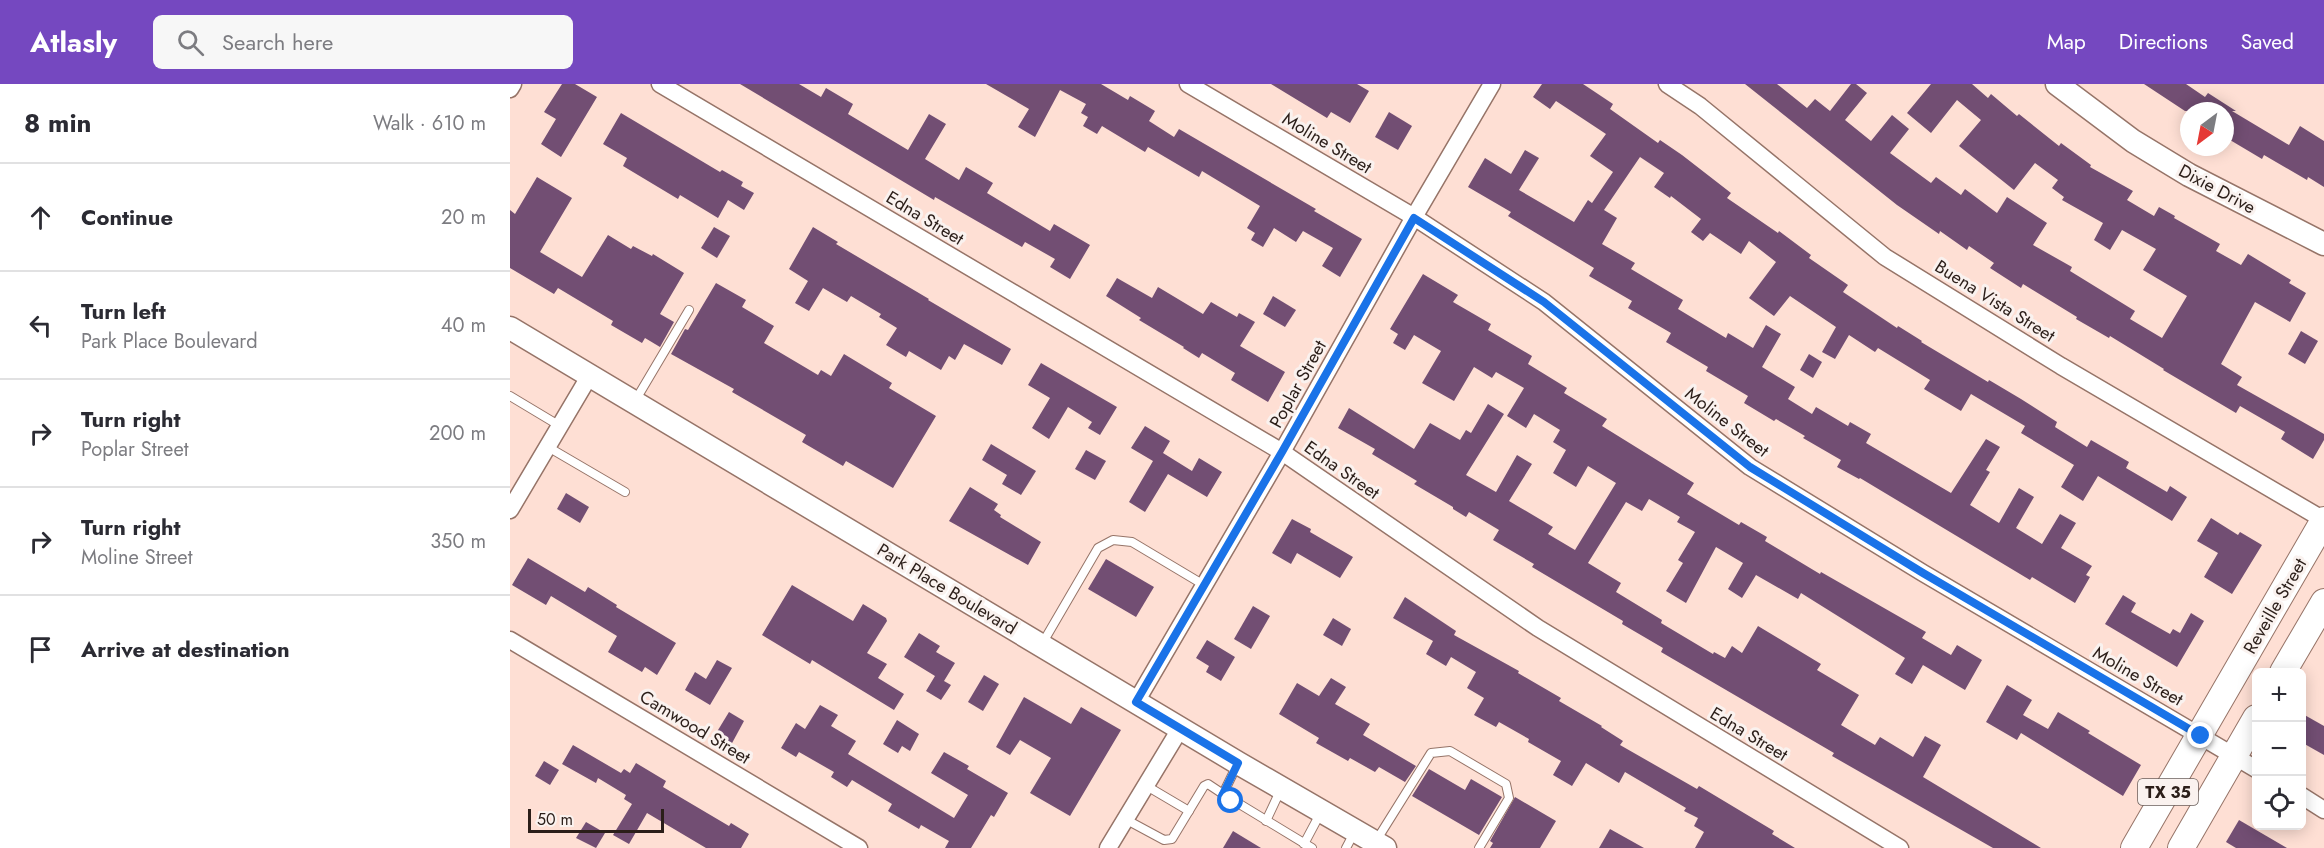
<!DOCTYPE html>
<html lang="en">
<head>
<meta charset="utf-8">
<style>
  body { margin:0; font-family:Jost,sans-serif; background:#f7f7f7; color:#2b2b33 }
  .controls { position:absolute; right:18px; bottom:18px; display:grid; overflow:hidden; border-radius:9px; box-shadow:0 3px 15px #0003 }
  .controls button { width:54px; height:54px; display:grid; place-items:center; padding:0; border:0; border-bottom:2px solid #e1e1e2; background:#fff; color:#2b2b33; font:30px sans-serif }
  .compass { position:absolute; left:1670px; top:18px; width:54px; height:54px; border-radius:50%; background:#fff; box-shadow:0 3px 15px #0003; rotate:212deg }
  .scale { position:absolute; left:18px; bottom:15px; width:136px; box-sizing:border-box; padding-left:6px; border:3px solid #2b1e19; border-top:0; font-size:16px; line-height:21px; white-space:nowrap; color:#2b1e19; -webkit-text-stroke:4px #faf2ef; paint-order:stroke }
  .stop { position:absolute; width:18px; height:18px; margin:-14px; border:4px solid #1a73e8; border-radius:50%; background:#fff }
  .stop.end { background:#1a73e8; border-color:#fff; box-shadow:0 2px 6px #0008 }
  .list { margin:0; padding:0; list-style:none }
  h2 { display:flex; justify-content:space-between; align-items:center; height:78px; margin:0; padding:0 24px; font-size:26px }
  h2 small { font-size:20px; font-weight:400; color:#7c7c81 }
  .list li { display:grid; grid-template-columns:39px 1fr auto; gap:18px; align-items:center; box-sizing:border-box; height:108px; padding:0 24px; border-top:2px solid #e1e1e2 }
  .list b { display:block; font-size:22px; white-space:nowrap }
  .list p { margin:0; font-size:20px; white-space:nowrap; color:#7c7c81 }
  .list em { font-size:20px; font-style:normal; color:#7c7c81 }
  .icon { flex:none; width:33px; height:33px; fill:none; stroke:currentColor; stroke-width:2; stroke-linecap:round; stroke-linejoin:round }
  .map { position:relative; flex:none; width:1814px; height:764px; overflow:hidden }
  header { display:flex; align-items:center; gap:36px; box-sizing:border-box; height:84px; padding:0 30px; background:#7548c0; color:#fff }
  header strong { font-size:28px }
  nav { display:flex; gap:33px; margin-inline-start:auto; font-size:21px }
  .search { width:420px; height:54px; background:#f7f7f7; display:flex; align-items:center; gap:15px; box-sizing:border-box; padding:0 21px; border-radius:9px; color:#7c7c81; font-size:22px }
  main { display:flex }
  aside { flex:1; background:#fff }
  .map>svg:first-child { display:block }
  .building { fill:#724e73 }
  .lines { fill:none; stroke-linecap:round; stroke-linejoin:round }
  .lane-casing { stroke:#967468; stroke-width:10 }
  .street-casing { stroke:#967468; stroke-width:19 }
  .secondary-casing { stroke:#967468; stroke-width:25 }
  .primary-casing { stroke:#967468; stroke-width:28 }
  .lane { stroke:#fff; stroke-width:8 }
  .street { stroke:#fff; stroke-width:16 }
  .secondary { stroke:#fff; stroke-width:22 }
  .primary { stroke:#fff; stroke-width:26 }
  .route { stroke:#1a73e8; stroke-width:8 }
  .labels { text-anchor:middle; stroke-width:6; stroke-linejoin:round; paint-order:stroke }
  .shield { fill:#faf2ef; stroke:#695e59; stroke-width:1.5 }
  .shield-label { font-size:16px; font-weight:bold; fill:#2b1e19 }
  .street-label { font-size:18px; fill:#2b1e19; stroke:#faf2ef }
</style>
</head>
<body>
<header>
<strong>Atlasly</strong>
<div class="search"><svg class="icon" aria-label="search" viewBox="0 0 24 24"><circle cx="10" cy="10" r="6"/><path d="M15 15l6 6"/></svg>Search here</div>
<nav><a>Map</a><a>Directions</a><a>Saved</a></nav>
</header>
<main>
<aside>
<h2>8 min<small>Walk · 610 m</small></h2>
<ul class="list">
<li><svg class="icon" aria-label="ahead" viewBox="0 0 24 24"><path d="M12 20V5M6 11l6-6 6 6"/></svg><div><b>Continue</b></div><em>20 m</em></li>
<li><svg class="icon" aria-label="left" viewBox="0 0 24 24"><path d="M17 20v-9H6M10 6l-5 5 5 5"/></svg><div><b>Turn left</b><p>Park Place Boulevard</p></div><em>40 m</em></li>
<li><svg class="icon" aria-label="right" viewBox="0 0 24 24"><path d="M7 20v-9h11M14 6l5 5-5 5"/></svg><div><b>Turn right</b><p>Poplar Street</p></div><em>200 m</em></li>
<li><svg class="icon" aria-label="right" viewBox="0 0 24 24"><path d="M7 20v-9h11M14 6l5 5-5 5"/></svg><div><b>Turn right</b><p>Moline Street</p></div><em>350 m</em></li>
<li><svg class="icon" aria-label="arrive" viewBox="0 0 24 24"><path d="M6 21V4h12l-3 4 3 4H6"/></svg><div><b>Arrive at destination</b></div></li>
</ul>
</aside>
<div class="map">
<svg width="1814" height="764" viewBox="0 0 1814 764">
  <rect width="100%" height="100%" fill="#fedfd4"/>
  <g class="building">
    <polygon points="52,0 65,0 87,13 51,73 31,60 46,35 34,28"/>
    <polygon points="230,0 289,0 311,13 316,4 343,20 338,30 398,66 419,30 436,40 415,75 449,96 456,83 483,99 477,109 540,147 544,140 580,161 560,195 540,183 545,175 515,158 512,163 425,113 424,116"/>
    <polygon points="476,0 591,0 618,16 620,12 645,27 639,37 664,53 669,45 806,125 804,127 852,155 830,193 812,182 823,164 793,147 786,158 764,144 753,163 741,156 745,149 737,144 750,122 692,87 689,93 638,63 635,68 592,42 587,50 573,42 578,33 571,29 576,20 550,6 525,53 508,43 519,25"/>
    <polygon points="761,0 847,0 859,7 840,39 821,28 817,34"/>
    <polygon points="1032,0 1073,0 1103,20 1100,25 1148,59 1150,56 1172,71 1221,109 1217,114 1268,149 1269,147 1301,171 1299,174 1338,201 1333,208 1387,244 1388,242 1412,257 1411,258 1478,298 1479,296 1511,315 1547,338 1545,343 1577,363 1581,356 1619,378 1616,384 1657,408 1660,402 1677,413 1662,437 1588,392 1573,417 1551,403 1564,381 1511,349 1515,342 1461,310 1451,327 1414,305 1420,296 1368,264 1365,268 1339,251 1325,275 1312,268 1326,243 1280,212 1264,232 1239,214 1266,178 1239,157 1231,170 1200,149 1193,157 1181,148 1191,135 1161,112 1160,114 1144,103 1154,89 1130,73 1094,126 1107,134 1092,160 1125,179 1121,185 1173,216 1168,225 1216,254 1218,249 1243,264 1256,241 1271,250 1252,283 1285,303 1278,315 1302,330 1306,323 1338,342 1340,338 1361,350 1356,359 1441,409 1476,355 1490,363 1476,386 1480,388 1460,421 1489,439 1509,404 1524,413 1506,444 1532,460 1550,430 1566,439 1551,464 1582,482 1576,491 1580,493 1565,519 1522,493 1520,496 1350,394 1349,395 1327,383 1331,376 1293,354 1295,352 1266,335 1264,337 1234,319 1238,312 1196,287 1198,283 1156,258 1161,249 1118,224 1122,217 1079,192 1084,184 998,132 1001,128 958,103 975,74 1001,90 1015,66 1029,74 1009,106 1064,138 1078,116 1082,119 1103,88 1080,72 1096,50 1046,17 1040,25 1023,13"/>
    <polygon points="1235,0 1267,0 1297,24 1305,15 1320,27 1341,0 1346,0 1357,9 1335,36 1361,57 1382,31 1399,45 1380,69 1421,99 1426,93 1451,111 1455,105 1487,129 1497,113 1537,139 1523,161 1562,183 1560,187 1625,227 1620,235 1652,254 1677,212 1633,186 1646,165 1612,146 1600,166 1584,156 1593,139 1552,116 1554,113 1542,104 1548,96 1525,79 1504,106 1449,62 1471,36 1447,16 1421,49 1397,29 1421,0 1462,0 1478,14 1481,10 1507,32 1509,30 1549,62 1551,59 1581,81 1580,83 1623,107 1617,116 1644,132 1649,123 1665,132 1664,134 1710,160 1706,167 1731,181 1738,170 1781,196 1779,199 1796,209 1780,238 1745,218 1711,280 1732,293 1727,301 1814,350 1814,356 1803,375 1771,355 1775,348 1730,322 1726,329 1653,286 1654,285 1600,252 1599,254 1566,235 1567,233 1513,200 1511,204 1480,184 1484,179 1459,162 1457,166 1430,147 1429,150 1387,121"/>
    <polygon points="1634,0 1676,0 1695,13 1698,9 1726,27 1722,27 1779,61 1790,42 1814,57 1814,103 1798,93 1797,96 1754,71 1752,75 1715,53 1715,27 1675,27"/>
    <polygon points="879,28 902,42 888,66 865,53"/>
    <polygon points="111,29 210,88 212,86 233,98 231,102 244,109 234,126 218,116 208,134 170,111 168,115 113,82 117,74 93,60"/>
    <polygon points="27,93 62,114 30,168 72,193 98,151 121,165 123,162 142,172 143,170 174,189 150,230 164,238 150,263 135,254 132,259 101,241 103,237 48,204 44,210 0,184 0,126 5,130"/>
    <polygon points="204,143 220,152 207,174 191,164"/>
    <polygon points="303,143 328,158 326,160 419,215 418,216 501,265 492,281 454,260 445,276 439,272 431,286 399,267 396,273 376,261 387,244 369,233 371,230 341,212 337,218 313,204 299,227 285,219 298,197 279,185"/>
    <polygon points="913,190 948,211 943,218 981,240 978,246 1022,272 1018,280 1057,304 1054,309 1097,335 1092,342 1184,399 1177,410 1229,441 1231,438 1257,453 1255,457 1310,490 1311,488 1416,548 1412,554 1441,571 1447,561 1472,576 1455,606 1413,581 1402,600 1385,590 1395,574 1291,509 1288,515 1246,491 1232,514 1218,505 1233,479 1206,463 1176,519 1156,507 1173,479 1168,476 1185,448 1167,438 1170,433 1139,415 1132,427 1116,418 1078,479 1111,499 1106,508 1152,536 1151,539 1203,570 1204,568 1215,574 1222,562 1232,569 1248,542 1311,580 1307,586 1349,611 1331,641 1365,661 1370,653 1403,673 1415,652 1431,661 1413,693 1531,764 1483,764 1322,672 1324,669 1151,568 1153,564 1112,540 1113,537 1022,483 1024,480 983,456 989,446 959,428 956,433 943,425 943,423 904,400 907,397 862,370 865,365 828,344 839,324 904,365 920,339 950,356 956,346 961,349 978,320 994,330 956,391 986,408 1007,371 1022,380 999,417 1043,443 1038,450 1065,466 1106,399 1078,382 1066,403 1043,389 1056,366 1043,358 1050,346 1024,330 1016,344 997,332 1014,304 986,288 982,294 964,283 944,317 912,299 931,267 904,251 895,266 883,259 888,250 880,245"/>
    <polygon points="607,194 642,214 648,203 693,230 701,218 727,233 729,229 745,238 730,262 775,288 758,318 721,296 725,289 692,269 689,274 673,264 674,263 629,236 631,234 596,212"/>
    <polygon points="206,199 236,216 232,223 264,242 254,259 308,291 311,286 321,292 334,270 382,299 379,304 426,332 383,404 336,377 333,382 292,358 296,351 222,308 224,305 161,270 175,245 178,246"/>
    <polygon points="763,212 786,226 775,243 753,230"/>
    <polygon points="1791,247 1808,257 1795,280 1778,270"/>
    <polygon points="1299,270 1312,278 1303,294 1290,286"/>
    <polygon points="531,279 607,323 590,351 578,344 582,338 558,323 539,355 522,344 540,314 518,301"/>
    <polygon points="635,342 660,357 653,369 682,387 689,374 712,388 697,413 658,390 635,428 619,418 643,377 621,364"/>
    <polygon points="481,360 526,387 511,411 492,400 497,391 472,376"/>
    <polygon points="576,366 596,377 585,396 565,385"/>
    <polygon points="460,403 488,420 484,426 491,431 490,433 531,458 518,481 439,437"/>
    <polygon points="56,409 79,423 70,439 47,425"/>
    <polygon points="1701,434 1728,451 1730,448 1752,461 1722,510 1694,493 1708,469 1687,457"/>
    <polygon points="782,435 801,445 800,448 843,473 830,494 787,469 781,480 762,469"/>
    <polygon points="18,474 75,508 78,503 107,521 106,523 166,559 147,591 135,583 132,588 98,568 107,552 41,512 36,521 2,501"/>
    <polygon points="596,475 644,503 626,533 578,505"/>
    <polygon points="282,501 343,537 353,520 376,534 377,537 357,569 377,580 368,594 394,610 384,626 302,576 300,580 252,551"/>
    <polygon points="1613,511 1626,519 1621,528 1660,550 1663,545 1670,549 1681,529 1694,537 1667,583 1595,540"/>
    <polygon points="895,513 946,547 944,551 1009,587 1008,589 1051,614 1049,617 1092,642 1091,643 1113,657 1110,661 1187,705 1189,702 1264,747 1262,750 1285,764 1185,764 1194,748 1184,742 1188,734 1174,727 1176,724 1115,688 1109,699 1076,679 1062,702 1043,691 1051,677 1018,658 1019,655 989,638 986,643 964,631 974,614 957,604 966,588 941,573 936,582 916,570 923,557 883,534"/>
    <polygon points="743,522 760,532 741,565 724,555"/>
    <polygon points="823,534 841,545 832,562 813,551"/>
    <polygon points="409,549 430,562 426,568 445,579 434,597 441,601 431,616 416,607 425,592 394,573"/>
    <polygon points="697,556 725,573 711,597 696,588 699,582 686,574"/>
    <polygon points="207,576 222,584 200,621 175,606 185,588 196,595"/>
    <polygon points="474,591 489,600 473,627 458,618"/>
    <polygon points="821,594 836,603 825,620 860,640 853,651 906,682 895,698 869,683 865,688 840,674 838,677 806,659 809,654 769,630 787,599 809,612"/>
    <polygon points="1497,601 1522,616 1513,631 1538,645 1548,628 1580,647 1578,649 1631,681 1613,712 1511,649 1507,656 1476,638"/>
    <polygon points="514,613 561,640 571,623 611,646 560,732 520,709 541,674 510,656 500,671 486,663"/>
    <polygon points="310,621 328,631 321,642 346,657 338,670 444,734 458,711 421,689 434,668 459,682 457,685 498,709 484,733 481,731 461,764 435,764 439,757 411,741 409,745 378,727 382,720 342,696 337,703 321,693 324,688 289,668 286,673 271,664 286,639 295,645"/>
    <polygon points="219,628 234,637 221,661 205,651"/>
    <polygon points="1791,629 1814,642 1814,671 1791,658"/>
    <polygon points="387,636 409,650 400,667 392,662 388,669 373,660"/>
    <polygon points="63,661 111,689 114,685 120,689 126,679 156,697 153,703 219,742 221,739 239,750 231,764 196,764 137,729 119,760 103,751 122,720 114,715 116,711 88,694 86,699 52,680"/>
    <polygon points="34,677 49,686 40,701 25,692"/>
    <polygon points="919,685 955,706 961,695 992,713 969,751 902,712"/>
    <polygon points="1005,713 1046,737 1030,764 980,764 983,759 980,757"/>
    <polygon points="1729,736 1777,764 1726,764 1716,758"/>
    <polygon points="76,738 95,749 86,764 66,754"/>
    <polygon points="1100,745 1134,764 1089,764"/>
    <polygon points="723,747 751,764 713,764"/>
  </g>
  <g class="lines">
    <g class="lane-casing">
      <g id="lane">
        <polyline points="0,312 50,342"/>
        <polyline points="125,317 179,226"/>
        <polyline points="38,363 115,408"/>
        <polyline points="532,560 588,464 603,456 622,458 694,501"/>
        <polyline points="635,701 679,727"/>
        <polyline points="713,710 802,764"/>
        <polyline points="615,735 654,756 662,755 694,702 698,700 713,710 728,679"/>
        <polyline points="756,737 771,705"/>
        <polyline points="866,757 921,669 940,667 996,700 999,714 969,764"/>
        <polyline points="794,760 811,728"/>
        <polyline points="836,764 845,747"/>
      </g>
    </g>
    <g class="street-casing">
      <g id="street">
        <polyline points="150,0 772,368 1028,544 1390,764"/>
        <polyline points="678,0 904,133 1034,218 1240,383 1413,489 1746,685"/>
        <polyline points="1157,0 1190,22 1375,173 1551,282 1814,436"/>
        <polyline points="0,5 3,0"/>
        <polyline points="0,426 80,291"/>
        <polyline points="0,556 349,764"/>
        <polyline points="626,618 772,368 904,133 982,0"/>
        <polyline points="1792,712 1814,726"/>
        <polyline points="598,764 670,645"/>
      </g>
    </g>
    <g class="secondary-casing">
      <g id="secondary">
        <polyline points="1547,0 1623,57 1679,91 1814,160"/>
        <polyline points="0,244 728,679 875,764"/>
      </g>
    </g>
    <g class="primary-casing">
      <g id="primary">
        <polyline points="1773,588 1814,518"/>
        <polyline points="1624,764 1814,436"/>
        <polyline points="1671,764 1746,634"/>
      </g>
    </g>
    <use href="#lane" class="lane"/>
    <use href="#street" class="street"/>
    <use href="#secondary" class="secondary"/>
    <use href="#primary" class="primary"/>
  </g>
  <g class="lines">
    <polyline class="route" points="721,717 713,710 728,679 626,618 772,368 904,134 1034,218 1240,383 1413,489 1691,652"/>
  </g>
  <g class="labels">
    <rect class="shield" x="1628" y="695" width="60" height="26" rx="4.5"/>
    <g class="shield-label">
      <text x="1658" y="714">TX 35</text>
    </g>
    <g class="street-label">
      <text transform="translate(817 59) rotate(31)" y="6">Moline Street</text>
      <text transform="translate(1707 105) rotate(28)" y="6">Dixie Drive</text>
      <text transform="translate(415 134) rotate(31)" y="6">Edna Street</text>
      <text transform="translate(1485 217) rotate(32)" y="6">Buena Vista Street</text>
      <text transform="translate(788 300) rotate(-61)" y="6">Poplar Street</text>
      <text transform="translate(1217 338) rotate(38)" y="6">Moline Street</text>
      <text transform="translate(832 386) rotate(35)" y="6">Edna Street</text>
      <text transform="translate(437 505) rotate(31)" y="6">Park Place Boulevard</text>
      <text transform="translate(1765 522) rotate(-60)" y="6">Reveille Street</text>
      <text transform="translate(1628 592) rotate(30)" y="6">Moline Street</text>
      <text transform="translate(185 643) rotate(31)" y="6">Camwood Street</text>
      <text transform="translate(1239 650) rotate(31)" y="6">Edna Street</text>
    </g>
  </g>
</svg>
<div class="controls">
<button>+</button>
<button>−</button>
<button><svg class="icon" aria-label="locate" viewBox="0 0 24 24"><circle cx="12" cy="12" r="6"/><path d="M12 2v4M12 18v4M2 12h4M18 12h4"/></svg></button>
</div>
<svg class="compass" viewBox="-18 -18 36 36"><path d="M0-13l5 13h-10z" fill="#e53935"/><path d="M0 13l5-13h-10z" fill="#7c7c81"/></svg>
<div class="scale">50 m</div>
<div class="stop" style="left:721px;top:717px"></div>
<div class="stop end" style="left:1691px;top:652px"></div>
</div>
</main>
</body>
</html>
